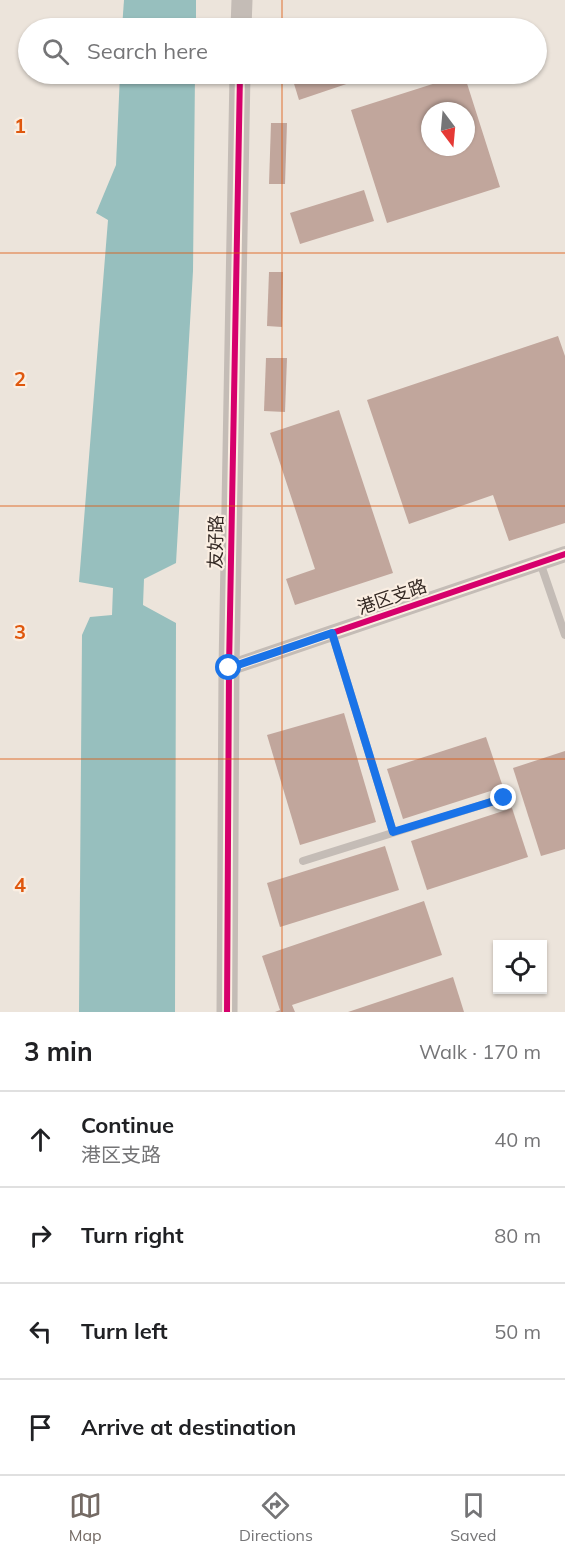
<!DOCTYPE html>
<html lang="en">
<head>
<meta charset="utf-8">
<style>
  body { margin:0; font-family:Mulish,"Noto Sans SC",sans-serif; background:#f6f6f6; color:#202124 }
  .controls { position:absolute; right:18px; bottom:18px; display:grid; overflow:hidden; border-radius:0px; box-shadow:0 2px 4px #0004 }
  .controls button { width:54px; height:54px; display:grid; place-items:center; padding:0; border:0; border-bottom:2px solid #e0e0e0; background:#fff; color:#202124; font:30px sans-serif }
  .compass { position:absolute; left:421px; top:102px; width:54px; height:54px; border-radius:50%; background:#fff; box-shadow:0 2px 4px #0004; rotate:164deg }
  .stop { position:absolute; width:18px; height:18px; margin:-14px; border:4px solid #1a73e8; border-radius:50%; background:#fff }
  .stop.end { background:#1a73e8; border-color:#fff; box-shadow:0 2px 6px #0008 }
  .list { margin:0; padding:0; list-style:none }
  h2 { display:flex; justify-content:space-between; align-items:center; height:78px; margin:0; padding:0 24px; font-size:26px }
  h2 small { font-size:20px; font-weight:400; color:#757577 }
  .list li { display:grid; grid-template-columns:39px 1fr auto; gap:18px; align-items:center; box-sizing:border-box; height:96px; padding:0 24px; border-top:2px solid #e0e0e0 }
  .list b { display:block; font-size:22px; white-space:nowrap }
  .list p { margin:0; font-size:20px; white-space:nowrap; color:#757577 }
  .list em { font-size:20px; font-style:normal; color:#757577 }
  .icon { flex:none; width:33px; height:33px; fill:none; stroke:currentColor; stroke-width:2; stroke-linecap:round; stroke-linejoin:round }
  .map { position:relative; flex:none; width:565px; height:1012px; overflow:hidden }
  .search { position:absolute; background:#fff; box-shadow:0 2px 4px #0004; left:18px; right:18px; top:18px; height:66px; display:flex; align-items:center; gap:15px; box-sizing:border-box; padding:0 21px; border-radius:33px; color:#757577; font-size:22px }
  .sheet { height:462px; background:#fff }
  nav { display:flex; justify-content:space-around; align-items:center; box-sizing:border-box; height:84px; border-top:2px solid #e0e0e0; background:#fff; font-size:16px; color:#757577 }
  nav a { display:grid; justify-items:center; gap:3px }
  nav .on { color:#746a64 }
  .map>svg:first-child { display:block }
  .water { fill:#97bfbe }
  .building { fill:#c1a69c; fill-rule:evenodd }
  .lines { fill:none; stroke-linecap:round; stroke-linejoin:round }
  .service { stroke:#c4bcb6; stroke-width:8 }
  .minor { stroke:#c4bcb6; stroke-width:16 }
  .tertiary { stroke:#c4bcb6; stroke-width:21 }
  .cycleway-casing { stroke:#faeee2; stroke-width:10 }
  .cycleway { stroke:#d6006c; stroke-width:6 }
  .route { stroke:#1a73e8; stroke-width:8 }
  .grid { fill:none; stroke:#df570d; stroke-width:1.5; stroke-opacity:0.55 }
  .labels { text-anchor:middle; stroke-width:4.5; stroke-linejoin:round; paint-order:stroke }
  .street-label { font-size:18px; fill:#342924; stroke:#faeee2 }
  .grid-label { font-size:20px; text-anchor:middle; font-weight:bold; fill:#df570d; stroke:#faeee2; stroke-width:4.5; stroke-linejoin:round; paint-order:stroke }
</style>
</head>
<body>
<div class="map">
<svg width="565" height="1012" viewBox="0 0 565 1012">
  <rect width="100%" height="100%" fill="#ece4db"/>
  <g class="water">
    <polygon points="124,0 196,0 196,28 122,28"/>
    <polygon points="120,74 195,74 193,271 176,563 144,579 143,605 176,623 175,1012 79,1012 82,635 90,617 112,615 113,588 79,582 108,220 96,213 116,165"/>
  </g>
  <g class="building">
    <polygon points="291,74 376,74 299,100"/>
    <path d="M464,74L500,187L387,223L351,110ZM430,111H466V147H430Z"/>
    <polygon points="271,123 287,123 285,184 269,184"/>
    <polygon points="364,190 374,221 300,244 290,213"/>
    <polygon points="269,272 283,272 282,327 267,326"/>
    <polygon points="558,336 565,356 565,523 509,541 493,495 409,524 367,400"/>
    <polygon points="266,358 287,358 285,412 264,411"/>
    <polygon points="339,410 393,573 295,605 286,579 315,569 270,433"/>
    <polygon points="344,713 376,822 300,845 267,735"/>
    <polygon points="486,737 503,787 403,819 387,769"/>
    <polygon points="565,751 565,849 541,856 513,768"/>
    <polygon points="512,808 528,857 427,890 411,841"/>
    <polygon points="385,846 399,890 280,927 267,883"/>
    <polygon points="424,901 442,955 292,1005 295,1012 275,1012 280,1010 262,956"/>
    <polygon points="453,977 464,1012 348,1012"/>
  </g>
  <g class="lines">
    <g class="service">
      <polyline points="540,562 565,635"/>
      <polyline points="332,633 393,832"/>
      <polyline points="303,861 504,798"/>
    </g>
    <polyline class="minor" points="229,668 565,554"/>
    <g class="tertiary">
      <polyline points="241,28 242,0"/>
      <polyline points="227,1012 229,668 240,74"/>
    </g>
    <g class="cycleway-casing">
      <g id="cycleway">
        <polyline points="229,668 565,554"/>
        <polyline points="227,1012 229,668 240,74"/>
      </g>
    </g>
    <use href="#cycleway" class="cycleway"/>
  </g>
  <g class="lines">
    <polyline class="route" points="229,668 332,633 393,832 504,798"/>
  </g>
  <path class="grid" d="M282,0V28M282,74V1012M0,253H565M0,506H565M0,759H565"/>
  <g class="labels">
    <g class="street-label">
      <text transform="translate(216 542) rotate(-89)" y="6">友好路</text>
      <text transform="translate(392 597) rotate(-19)" y="6">港区支路</text>
    </g>
  </g>
  <g class="grid-label">
    <text x="20" y="133">1</text>
    <text x="20" y="386">2</text>
    <text x="20" y="639">3</text>
    <text x="20" y="892">4</text>
  </g>
</svg>
<div class="controls">
<button><svg class="icon" aria-label="locate" viewBox="0 0 24 24"><circle cx="12" cy="12" r="6"/><path d="M12 2v4M12 18v4M2 12h4M18 12h4"/></svg></button>
</div>
<svg class="compass" viewBox="-18 -18 36 36"><path d="M0-13l5 13h-10z" fill="#e53935"/><path d="M0 13l5-13h-10z" fill="#757577"/></svg>
<div class="stop" style="left:229px;top:668px"></div>
<div class="stop end" style="left:504px;top:798px"></div>
<div class="search"><svg class="icon" aria-label="search" viewBox="0 0 24 24"><circle cx="10" cy="10" r="6"/><path d="M15 15l6 6"/></svg>Search here</div>
</div>
<section class="sheet">
<h2>3 min<small>Walk · 170 m</small></h2>
<ul class="list">
<li><svg class="icon" aria-label="ahead" viewBox="0 0 24 24"><path d="M12 20V5M6 11l6-6 6 6"/></svg><div><b>Continue</b><p>港区支路</p></div><em>40 m</em></li>
<li><svg class="icon" aria-label="right" viewBox="0 0 24 24"><path d="M7 20v-9h11M14 6l5 5-5 5"/></svg><div><b>Turn right</b></div><em>80 m</em></li>
<li><svg class="icon" aria-label="left" viewBox="0 0 24 24"><path d="M17 20v-9H6M10 6l-5 5 5 5"/></svg><div><b>Turn left</b></div><em>50 m</em></li>
<li><svg class="icon" aria-label="arrive" viewBox="0 0 24 24"><path d="M6 21V4h12l-3 4 3 4H6"/></svg><div><b>Arrive at destination</b></div></li>
</ul>
</section>
<nav>
<a class="on"><svg class="icon" aria-label="map" viewBox="0 0 24 24"><path d="M3 6l6-2 6 2 6-2v14l-6 2-6-2-6 2zM9 4v14M15 6v14"/></svg>Map</a>
<a><svg class="icon" aria-label="directions" viewBox="0 0 24 24"><path d="M12 3l9 9-9 9-9-9zM9 14v-3h6M13 9l2 2-2 2"/></svg>Directions</a>
<a><svg class="icon" aria-label="saved" viewBox="0 0 24 24"><path d="M7 4h10v16l-5-4-5 4z"/></svg>Saved</a>
</nav>
</body>
</html>
